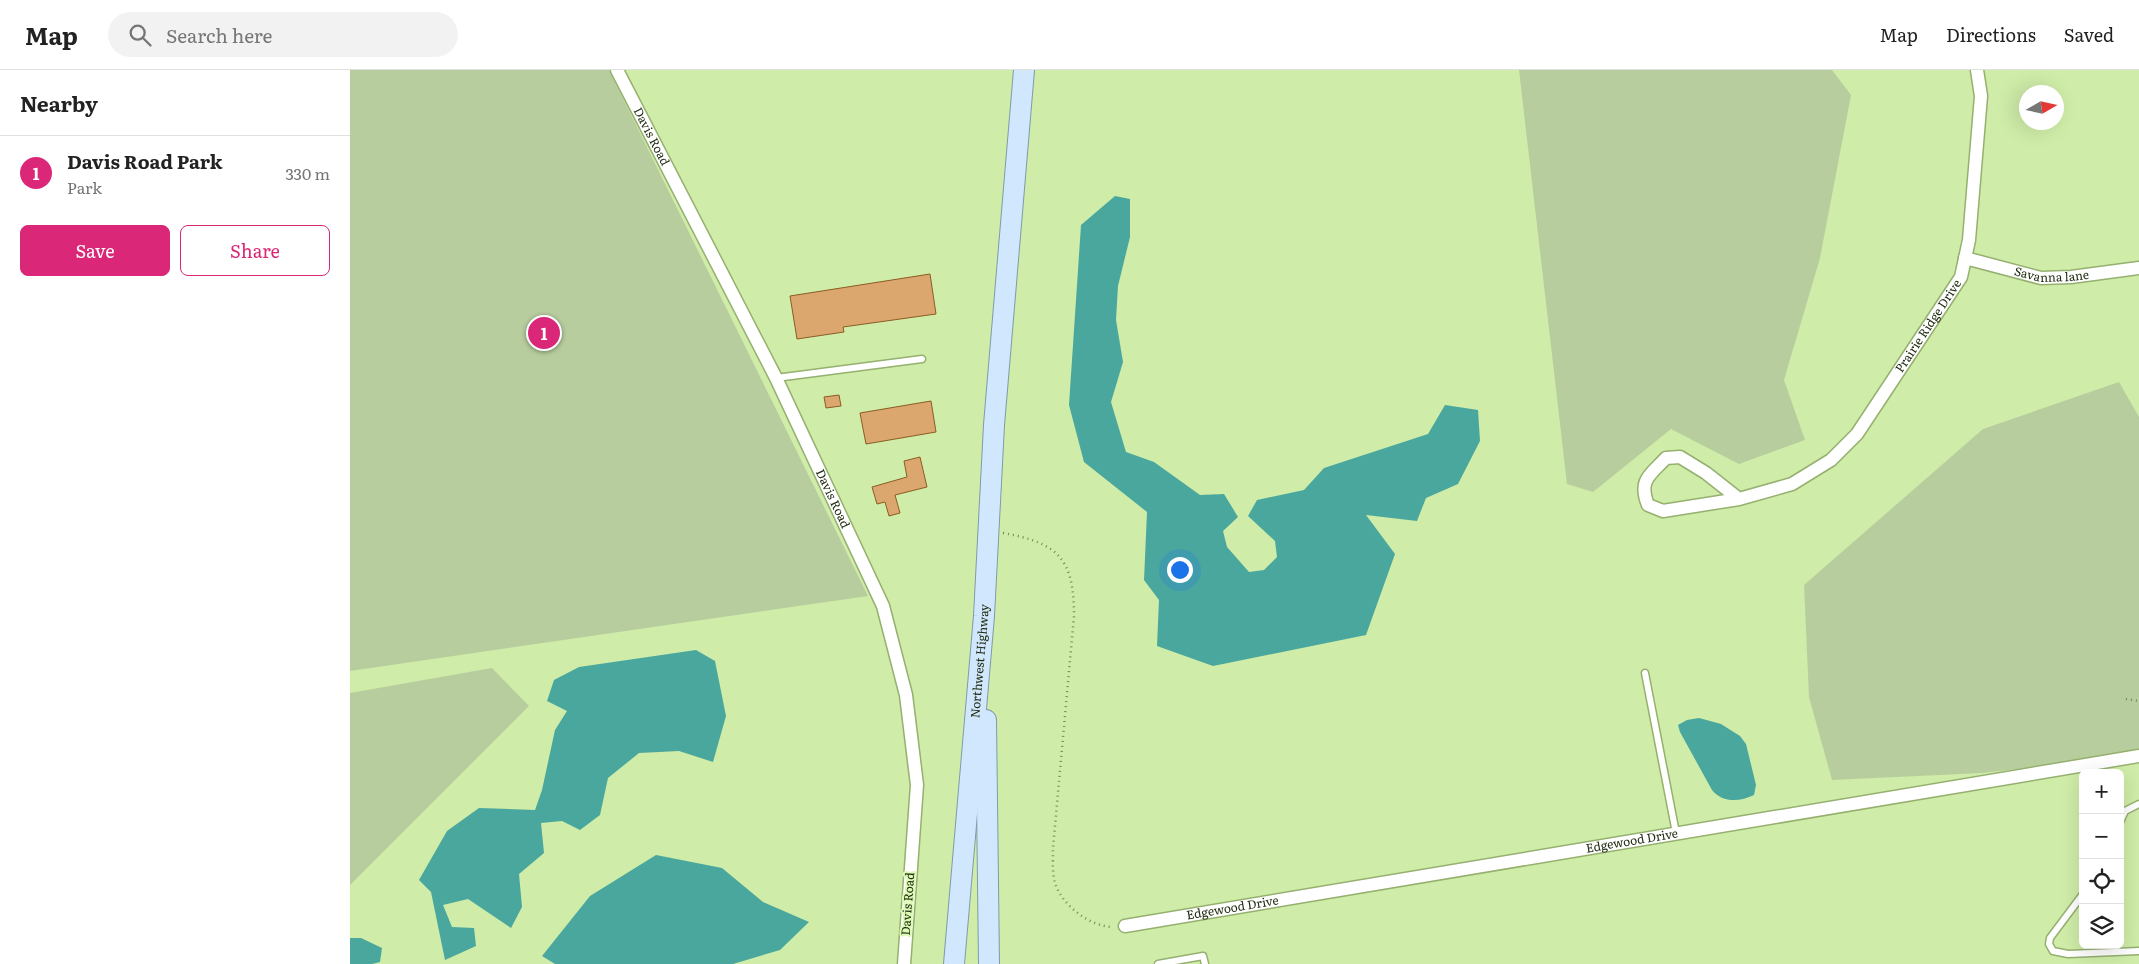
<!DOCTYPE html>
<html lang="en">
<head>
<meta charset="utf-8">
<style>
  body { margin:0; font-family:Literata,serif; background:#f2f2f2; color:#222 }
  .controls { position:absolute; right:15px; bottom:15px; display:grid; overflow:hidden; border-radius:8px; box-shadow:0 5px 20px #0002 }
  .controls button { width:45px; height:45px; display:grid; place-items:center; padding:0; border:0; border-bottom:1px solid #e0e0e0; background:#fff; color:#222; font:25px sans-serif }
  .compass { position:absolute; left:1669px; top:15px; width:45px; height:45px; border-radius:50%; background:#fff; box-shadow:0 5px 20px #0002; rotate:81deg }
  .you { position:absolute; left:829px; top:499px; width:18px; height:18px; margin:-12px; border:4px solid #fff; border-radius:50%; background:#1a73e8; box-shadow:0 0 0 8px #1a73e833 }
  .badge { display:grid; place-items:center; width:32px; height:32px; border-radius:50%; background:#db2777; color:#fff; font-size:16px; font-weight:700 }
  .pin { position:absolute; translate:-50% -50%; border:2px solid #fff; box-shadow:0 1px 5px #0006 }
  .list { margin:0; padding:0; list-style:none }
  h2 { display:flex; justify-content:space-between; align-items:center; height:65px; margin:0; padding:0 20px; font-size:21px }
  h2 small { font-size:16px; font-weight:400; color:#767676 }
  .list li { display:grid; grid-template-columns:32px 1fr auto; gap:15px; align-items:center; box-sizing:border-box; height:75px; padding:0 20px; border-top:1px solid #e0e0e0 }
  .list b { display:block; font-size:19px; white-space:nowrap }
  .list p { margin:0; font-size:16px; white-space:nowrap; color:#767676 }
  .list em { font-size:16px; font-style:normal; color:#767676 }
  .actions { display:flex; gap:10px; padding:15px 20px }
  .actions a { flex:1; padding:11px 0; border:1px solid #db2777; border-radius:8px; text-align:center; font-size:18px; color:#db2777 }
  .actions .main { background:#db2777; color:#fff }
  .icon { flex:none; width:28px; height:28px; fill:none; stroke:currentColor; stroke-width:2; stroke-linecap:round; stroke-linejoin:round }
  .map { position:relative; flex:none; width:1789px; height:894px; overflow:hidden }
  header { display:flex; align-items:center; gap:30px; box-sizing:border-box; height:70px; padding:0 25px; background:#fff; border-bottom:1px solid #e0e0e0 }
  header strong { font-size:24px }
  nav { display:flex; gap:28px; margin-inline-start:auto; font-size:18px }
  .search { width:350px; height:45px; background:#f2f2f2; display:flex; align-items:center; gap:12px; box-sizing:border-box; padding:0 18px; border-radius:28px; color:#767676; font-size:19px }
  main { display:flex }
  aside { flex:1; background:#fff }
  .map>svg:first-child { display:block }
  .green { fill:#b8cd9e }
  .water { fill:#4aa79e }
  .building { fill:#dba76f; stroke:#8b5c23 }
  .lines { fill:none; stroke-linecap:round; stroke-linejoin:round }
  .lane-casing { stroke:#95b06f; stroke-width:9 }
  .street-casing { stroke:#95b06f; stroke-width:15 }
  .primary-casing { stroke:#7f9ba9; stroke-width:22 }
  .path { stroke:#75895a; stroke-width:2.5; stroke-dasharray:1 4; stroke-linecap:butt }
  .lane { stroke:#fff; stroke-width:6 }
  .street { stroke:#fff; stroke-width:12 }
  .primary { stroke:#d1e7fd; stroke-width:20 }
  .labels { text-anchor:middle; stroke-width:4; stroke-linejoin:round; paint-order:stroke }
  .street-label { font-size:12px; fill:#212c11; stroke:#dcfab5 }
</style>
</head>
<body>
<header>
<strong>Map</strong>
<div class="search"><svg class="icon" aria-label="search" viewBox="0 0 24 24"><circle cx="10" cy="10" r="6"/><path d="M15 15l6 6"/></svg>Search here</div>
<nav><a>Map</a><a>Directions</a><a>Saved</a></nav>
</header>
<main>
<aside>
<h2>Nearby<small></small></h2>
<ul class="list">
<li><span class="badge">1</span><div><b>Davis Road Park</b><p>Park</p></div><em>330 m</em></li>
</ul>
<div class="actions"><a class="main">Save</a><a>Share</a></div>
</aside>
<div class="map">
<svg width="1789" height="894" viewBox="0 0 1789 894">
  <rect width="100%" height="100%" fill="#cfeca8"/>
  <g class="green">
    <polygon points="0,0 259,0 518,526 0,601"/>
    <polygon points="1169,0 1482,0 1501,25 1470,188 1434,310 1455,370 1389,394 1321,359 1243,422 1217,414"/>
    <polygon points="1769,312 1789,347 1789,685 1632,703 1482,710 1459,627 1454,515 1633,359"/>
    <polygon points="142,598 179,636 0,815 0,623"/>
  </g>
  <g class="water">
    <polygon points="765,126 780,129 780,167 768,216 766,250 773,292 761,332 776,382 804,392 850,425 874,424 888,447 873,461 877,477 899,502 914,500 927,487 925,471 898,446 907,430 954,420 974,398 1078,364 1095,335 1128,340 1130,371 1108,414 1076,428 1067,451 1016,445 1045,484 1016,565 863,596 807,576 809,530 794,510 797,442 734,392 719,335 731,155"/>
    <polygon points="346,580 365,591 376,646 363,692 329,681 289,683 258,708 250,745 230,760 212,751 191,753 194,783 169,804 172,837 161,858 118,829 93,835 102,857 124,858 126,876 95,890 81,822 69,810 97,761 129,738 185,740 192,720 205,660 217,641 197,631 204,610 229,597"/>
    <path d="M1349,648L1371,654L1390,666L1396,674L1406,715L1404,725C1390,732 1372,733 1362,720L1330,662L1328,655L1337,650Z"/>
    <polygon points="306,785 372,798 413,832 459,852 430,880 383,894 205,894 192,886 240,826"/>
    <polygon points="0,868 11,868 32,878 30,892 22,894 0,894"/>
  </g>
  <g class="building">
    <polygon points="580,204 586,244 493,257 494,262 447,269 440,226"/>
    <polygon points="489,325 491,336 476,338 474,327"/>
    <polygon points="581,331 586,362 516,374 510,343"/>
    <polygon points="570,387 577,417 545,425 550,443 539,446 535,432 527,434 522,417 557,407 554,391"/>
  </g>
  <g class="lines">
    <g class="lane-casing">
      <g id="lane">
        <polyline points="426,308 572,289"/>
        <polyline points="1295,603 1326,763"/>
        <polyline points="1770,752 1775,741 1789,734"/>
        <polyline points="1733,824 1700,868 1699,874 1703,881 1718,884 1789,881"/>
        <polyline points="808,894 853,886 855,894"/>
      </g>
    </g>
    <g class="street-casing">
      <g id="street">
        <path id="s1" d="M267,0L426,308L533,536L556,625L567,715L554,894"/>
        <path id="s2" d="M1615,188L1691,208L1721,207L1789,198"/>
        <path id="s3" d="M1389,429L1356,403L1330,387L1316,388C1300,405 1288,410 1298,435L1313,441L1389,429L1442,414L1481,390L1507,364L1611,207L1619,170L1631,26L1627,0"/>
        <path id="s4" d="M775,856L1789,686"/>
      </g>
    </g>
    <g class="primary-casing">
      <g id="primary">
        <polyline points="636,650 639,894"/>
        <path id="s5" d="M604,894L634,546L644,355L674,0"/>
      </g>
    </g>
    <g class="path">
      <path d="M653,463C709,473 724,489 724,546L703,778C703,789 702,802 705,813C712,835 739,856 762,857"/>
      <polyline points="1776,629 1789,631"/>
    </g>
    <use href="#lane" class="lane"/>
    <use href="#street" class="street"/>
    <use href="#primary" class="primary"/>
  </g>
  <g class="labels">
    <g class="street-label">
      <text dy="4" stroke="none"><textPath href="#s1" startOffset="75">Davis Road</textPath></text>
      <text dy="4" stroke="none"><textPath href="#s2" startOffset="89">Savanna lane</textPath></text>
      <text dy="4" stroke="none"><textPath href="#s3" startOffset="502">Prairie Ridge Drive</textPath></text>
      <text dy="4" stroke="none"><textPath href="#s1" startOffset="480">Davis Road</textPath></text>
      <text dy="4" stroke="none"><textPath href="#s5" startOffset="304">Northwest Highway</textPath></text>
      <text dy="4" stroke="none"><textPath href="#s4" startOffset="514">Edgewood Drive</textPath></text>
      <text transform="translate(558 834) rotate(-86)" y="4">Davis Road</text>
      <text dy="4" stroke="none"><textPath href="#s4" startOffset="109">Edgewood Drive</textPath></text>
    </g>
  </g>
</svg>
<div class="controls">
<button>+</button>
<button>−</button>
<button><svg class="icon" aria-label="locate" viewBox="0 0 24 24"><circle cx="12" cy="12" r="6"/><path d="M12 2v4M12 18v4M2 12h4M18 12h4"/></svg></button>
<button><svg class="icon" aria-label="layers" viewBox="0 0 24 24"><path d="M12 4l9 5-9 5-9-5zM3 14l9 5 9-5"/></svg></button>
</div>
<svg class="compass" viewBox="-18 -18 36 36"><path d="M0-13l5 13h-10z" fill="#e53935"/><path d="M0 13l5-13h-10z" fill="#767676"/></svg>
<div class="you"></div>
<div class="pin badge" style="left:194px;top:263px">1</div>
</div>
</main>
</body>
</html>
